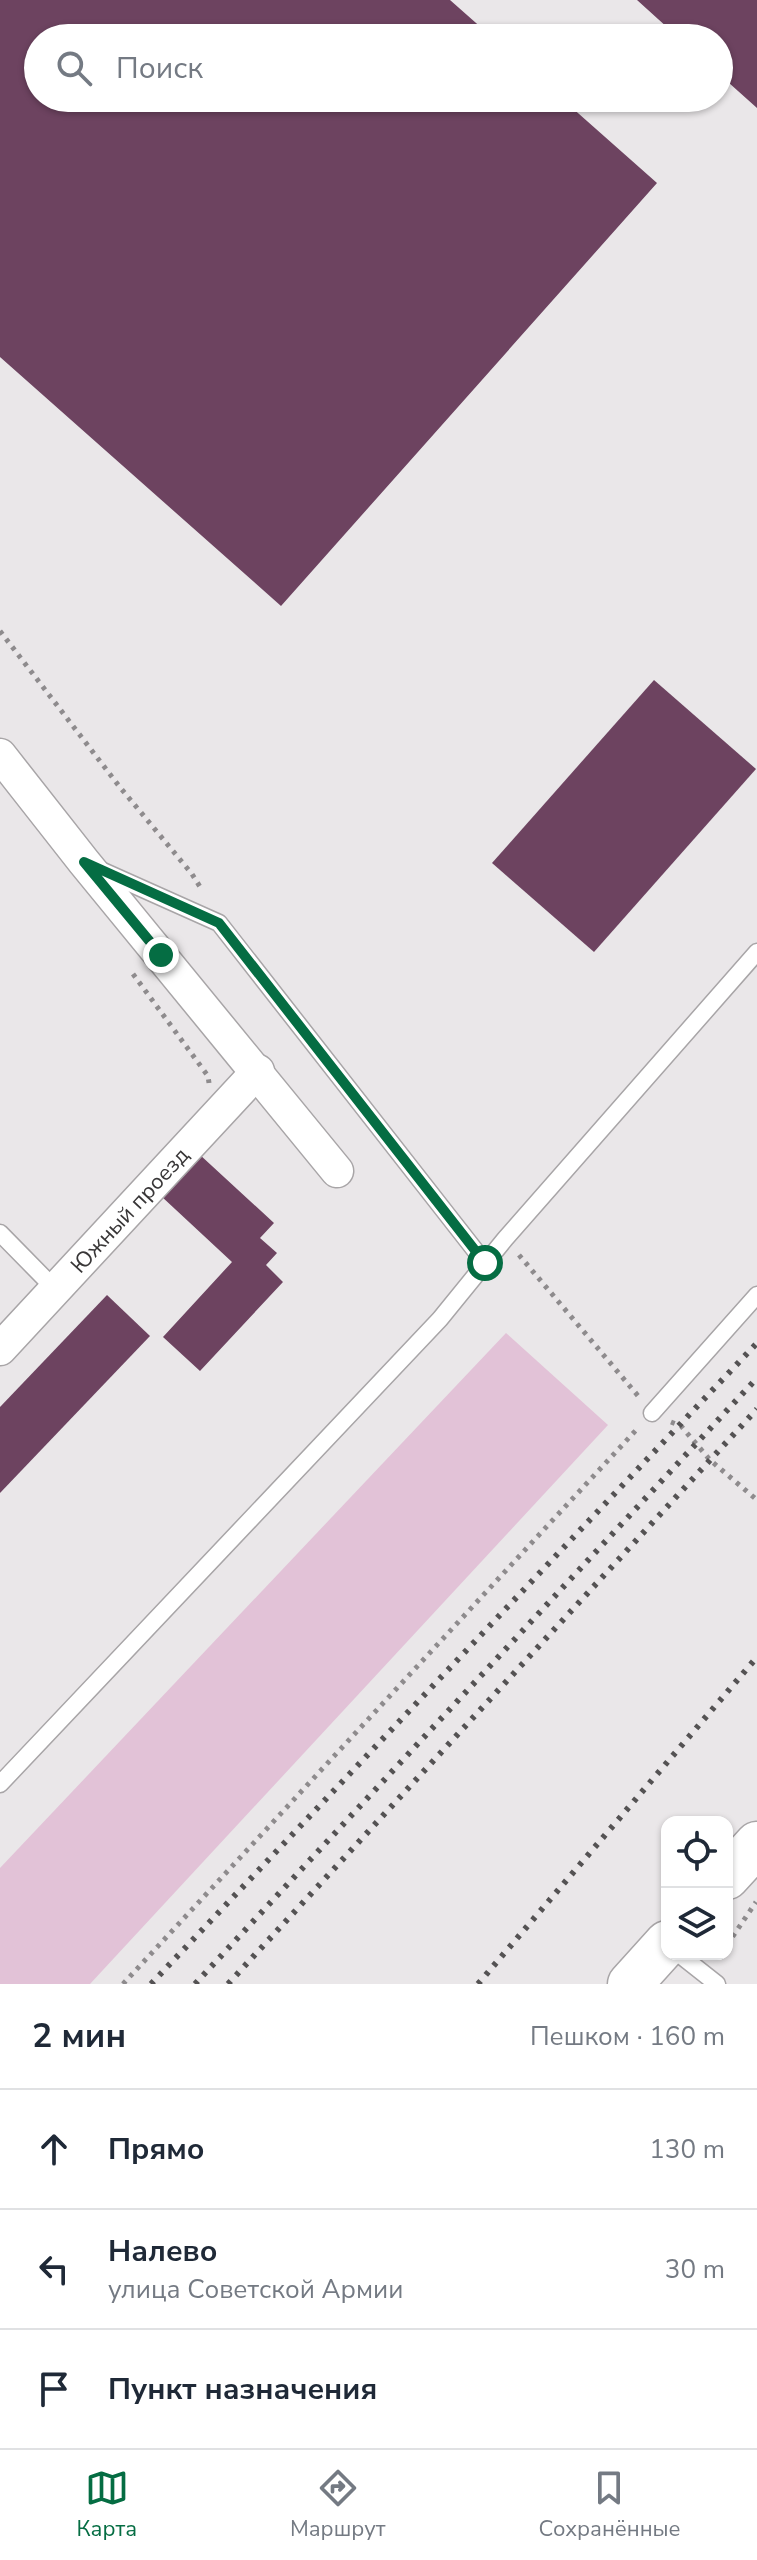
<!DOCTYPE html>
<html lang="ru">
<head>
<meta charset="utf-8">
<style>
  body { margin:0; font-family:"Nunito Sans",sans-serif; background:#f6f6f7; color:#1f2937 }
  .controls { position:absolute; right:24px; bottom:24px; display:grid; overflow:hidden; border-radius:16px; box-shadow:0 2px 6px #0004 }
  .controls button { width:72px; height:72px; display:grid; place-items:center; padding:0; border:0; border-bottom:2px solid #e0e1e3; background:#fff; color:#1f2937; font:40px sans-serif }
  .stop { position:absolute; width:24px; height:24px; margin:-18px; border:6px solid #056d43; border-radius:50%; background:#fff }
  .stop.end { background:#056d43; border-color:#fff; box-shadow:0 2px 8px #0008 }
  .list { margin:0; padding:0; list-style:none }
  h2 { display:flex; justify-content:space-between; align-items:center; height:104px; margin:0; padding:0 32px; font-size:34px }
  h2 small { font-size:26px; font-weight:400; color:#747a83 }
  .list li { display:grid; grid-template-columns:52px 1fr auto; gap:24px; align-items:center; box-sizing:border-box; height:120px; padding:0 32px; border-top:2px solid #e0e1e3 }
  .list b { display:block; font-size:30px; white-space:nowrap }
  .list p { margin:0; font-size:26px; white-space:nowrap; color:#747a83 }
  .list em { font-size:26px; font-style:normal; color:#747a83 }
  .icon { flex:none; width:44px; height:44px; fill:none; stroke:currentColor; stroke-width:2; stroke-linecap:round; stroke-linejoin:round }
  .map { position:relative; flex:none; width:757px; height:1984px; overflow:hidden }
  .search { position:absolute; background:#fff; box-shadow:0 2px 6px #0004; left:24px; right:24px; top:24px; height:88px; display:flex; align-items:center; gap:20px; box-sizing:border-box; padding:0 28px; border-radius:44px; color:#747a83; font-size:30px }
  .sheet { height:464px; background:#fff }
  nav { display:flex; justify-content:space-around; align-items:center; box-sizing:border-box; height:112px; border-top:2px solid #e0e1e3; background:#fff; font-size:22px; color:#747a83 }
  nav a { display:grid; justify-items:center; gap:4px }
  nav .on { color:#056d43 }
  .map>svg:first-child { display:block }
  .green { fill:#e2c2d7 }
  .building { fill:#6d4360 }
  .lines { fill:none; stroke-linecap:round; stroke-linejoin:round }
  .lane-casing { stroke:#a8a5a7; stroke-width:19 }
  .street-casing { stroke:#a8a5a7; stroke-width:35 }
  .primary-casing { stroke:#a8a5a7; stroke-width:47 }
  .path { stroke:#8e8b8d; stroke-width:5; stroke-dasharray:4 6; stroke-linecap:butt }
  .lane { stroke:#fff; stroke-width:16 }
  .street { stroke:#fff; stroke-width:32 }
  .primary { stroke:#fff; stroke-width:44 }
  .rail { stroke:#545253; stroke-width:6; stroke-dasharray:4 8; stroke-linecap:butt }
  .route { stroke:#056d43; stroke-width:10 }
  .labels { text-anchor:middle; stroke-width:8; stroke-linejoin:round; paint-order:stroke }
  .street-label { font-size:22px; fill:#383637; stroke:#fff }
</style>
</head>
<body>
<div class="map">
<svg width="757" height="1984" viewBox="0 0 757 1984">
  <rect width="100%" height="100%" fill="#eae7e9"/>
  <polygon class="green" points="506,1333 608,1425 90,1984 0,1984 0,1868"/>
  <g class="building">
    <polygon points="0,0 450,0 493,38 38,38 38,98 561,98 657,183 281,606 0,357"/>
    <polygon points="637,0 757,0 757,108 719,74 719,38 679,38"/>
    <polygon points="654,680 756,769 594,952 492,863"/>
    <polygon points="199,1154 274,1223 260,1238 277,1253 266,1265 283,1282 200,1371 163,1337 232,1262 161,1196"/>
    <polygon points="107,1295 150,1336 0,1493 0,1407"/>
  </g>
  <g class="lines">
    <g class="lane-casing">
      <g id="lane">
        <polyline points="96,868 219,923 485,1263"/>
        <polyline points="0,1233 56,1290"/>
        <polyline points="652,1413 757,1295"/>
        <polyline points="0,1784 440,1319 505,1239 757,952"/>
        <polyline points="679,1954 717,1984"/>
      </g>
    </g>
    <g class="street-casing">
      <g id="street">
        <polyline points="0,755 84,862 337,1171"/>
        <path id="s1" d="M0,1349L258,1071"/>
      </g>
    </g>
    <g class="primary-casing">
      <g id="primary">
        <polyline points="727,1877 757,1844"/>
        <polyline points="630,1984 667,1943"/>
      </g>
    </g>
    <g class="path">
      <polyline points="0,631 119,786 192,874 202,890"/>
      <polyline points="133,974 208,1076 209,1083"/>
      <polyline points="519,1255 639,1397"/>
      <polyline points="671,1422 681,1426 710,1460 757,1500"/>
      <polyline points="727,1945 756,1902"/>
      <polyline points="123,1984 638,1428"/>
    </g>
    <use href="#lane" class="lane"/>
    <use href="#street" class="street"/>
    <use href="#primary" class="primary"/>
    <g class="rail">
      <polyline points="151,1984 757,1343"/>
      <polyline points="195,1984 757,1378"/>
      <polyline points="228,1984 757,1409"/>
      <polyline points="478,1984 757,1657"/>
    </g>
  </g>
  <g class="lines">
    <polyline class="route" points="161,955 84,862 219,923 485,1263"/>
  </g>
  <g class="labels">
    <g class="street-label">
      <text dy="8" stroke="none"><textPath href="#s1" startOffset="190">Южный проезд</textPath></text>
    </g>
  </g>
</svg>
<div class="controls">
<button><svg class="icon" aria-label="locate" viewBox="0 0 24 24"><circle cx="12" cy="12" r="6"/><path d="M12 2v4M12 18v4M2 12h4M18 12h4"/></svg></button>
<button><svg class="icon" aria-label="layers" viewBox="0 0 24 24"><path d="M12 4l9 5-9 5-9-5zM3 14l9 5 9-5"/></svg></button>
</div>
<div class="stop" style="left:485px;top:1263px"></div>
<div class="stop end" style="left:161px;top:955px"></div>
<div class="search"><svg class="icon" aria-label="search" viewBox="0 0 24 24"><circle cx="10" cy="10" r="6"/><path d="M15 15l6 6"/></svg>Поиск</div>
</div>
<section class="sheet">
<h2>2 мин<small>Пешком · 160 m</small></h2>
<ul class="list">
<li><svg class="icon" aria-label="ahead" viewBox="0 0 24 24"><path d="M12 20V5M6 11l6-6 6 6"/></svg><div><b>Прямо</b></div><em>130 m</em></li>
<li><svg class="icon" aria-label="left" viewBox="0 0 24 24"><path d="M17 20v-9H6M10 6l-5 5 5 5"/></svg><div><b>Налево</b><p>улица Советской Армии</p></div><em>30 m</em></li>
<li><svg class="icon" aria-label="arrive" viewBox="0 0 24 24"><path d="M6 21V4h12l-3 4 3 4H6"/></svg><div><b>Пункт назначения</b></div></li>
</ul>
</section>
<nav>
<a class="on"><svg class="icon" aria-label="map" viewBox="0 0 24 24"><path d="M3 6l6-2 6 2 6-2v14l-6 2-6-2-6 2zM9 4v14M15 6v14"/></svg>Карта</a>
<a><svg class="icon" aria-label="directions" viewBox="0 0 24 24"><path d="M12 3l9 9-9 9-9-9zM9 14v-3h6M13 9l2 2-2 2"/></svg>Маршрут</a>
<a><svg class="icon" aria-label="saved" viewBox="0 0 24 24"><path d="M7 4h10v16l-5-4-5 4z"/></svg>Сохранённые</a>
</nav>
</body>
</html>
